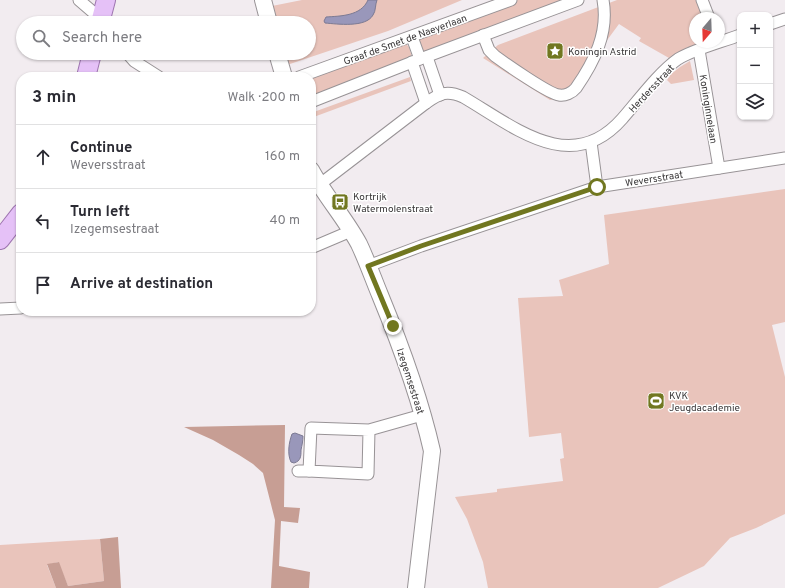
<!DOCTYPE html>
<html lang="en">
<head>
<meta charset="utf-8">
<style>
  body { margin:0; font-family:Overpass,sans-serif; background:#f7f7f7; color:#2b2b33 }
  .controls { position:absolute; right:12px; top:12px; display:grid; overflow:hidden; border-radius:8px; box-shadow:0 1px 3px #0004 }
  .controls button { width:36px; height:36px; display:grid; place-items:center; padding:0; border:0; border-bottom:1px solid #e1e1e2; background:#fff; color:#2b2b33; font:20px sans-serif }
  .compass { position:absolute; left:689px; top:12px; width:36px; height:36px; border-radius:50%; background:#fff; box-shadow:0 1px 3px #0004; rotate:199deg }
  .stop { position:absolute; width:12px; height:12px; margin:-9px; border:3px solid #717720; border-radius:50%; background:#fff }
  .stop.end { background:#717720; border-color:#fff; box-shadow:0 1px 4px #0008 }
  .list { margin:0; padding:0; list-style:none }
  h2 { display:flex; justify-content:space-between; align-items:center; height:52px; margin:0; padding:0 16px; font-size:17px }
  h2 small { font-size:13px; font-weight:400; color:#7c7c81 }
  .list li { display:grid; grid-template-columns:26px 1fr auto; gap:12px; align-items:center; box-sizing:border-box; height:64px; padding:0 16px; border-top:1px solid #e1e1e2 }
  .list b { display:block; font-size:15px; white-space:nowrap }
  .list p { margin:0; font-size:13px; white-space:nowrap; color:#7c7c81 }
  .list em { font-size:13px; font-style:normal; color:#7c7c81 }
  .icon { flex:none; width:22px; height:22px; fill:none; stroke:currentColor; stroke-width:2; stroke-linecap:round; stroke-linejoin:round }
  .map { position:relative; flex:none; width:785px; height:588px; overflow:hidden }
  .search { position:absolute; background:#fff; box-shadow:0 1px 3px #0004; left:16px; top:16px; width:300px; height:44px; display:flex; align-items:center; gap:10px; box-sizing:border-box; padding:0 14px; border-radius:22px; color:#7c7c81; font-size:15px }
  .panel { position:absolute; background:#fff; box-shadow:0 1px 3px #0004; left:16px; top:72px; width:300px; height:244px; border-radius:16px }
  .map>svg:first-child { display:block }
  .green { fill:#e9c4bb }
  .forest { fill:#c79e94 }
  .water { fill:#9997ba; stroke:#7c7a93 }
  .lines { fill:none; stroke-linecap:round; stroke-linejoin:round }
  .street-casing { stroke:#989396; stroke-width:13 }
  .secondary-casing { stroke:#989396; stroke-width:18 }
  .primary-casing { stroke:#9e75b0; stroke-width:20 }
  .street { stroke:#fff; stroke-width:11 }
  .secondary { stroke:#fff; stroke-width:16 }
  .primary { stroke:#e5c1f7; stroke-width:18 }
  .route { stroke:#717720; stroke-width:5 }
  .labels { text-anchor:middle; stroke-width:3; stroke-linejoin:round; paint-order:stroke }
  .street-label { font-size:10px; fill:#393738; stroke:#fff }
  .poi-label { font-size:10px; fill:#393738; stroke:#fff; text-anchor:start }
</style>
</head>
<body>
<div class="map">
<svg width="785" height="588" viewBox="0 0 785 588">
  <rect width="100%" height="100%" fill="#f2ecf0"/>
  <g class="green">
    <polygon points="302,0 462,0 388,31 287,65 284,53 309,53 309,23 276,23 272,6"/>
    <polygon points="518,0 569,0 423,52 419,40 421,36"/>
    <polygon points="617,0 697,0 704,18 695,18 695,42 707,42 689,49 688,47 669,58 639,41 641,38 619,24 591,62 577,86 560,98 550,100 483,58 498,45"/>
    <polygon points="405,43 409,47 412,57 311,96 311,77"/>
    <polygon points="690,61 694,80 671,84 667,80 671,74 680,67"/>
    <polygon points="410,77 411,81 311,118 311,113"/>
    <polygon points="785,189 785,322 772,325 785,377 785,514 756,528 730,538 704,566 658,588 488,588 483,562 467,519 455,497 497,492 497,489 563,481 560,459 564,458 561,433 529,437 518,298 563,296 559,280 609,264 604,215"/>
    <polygon points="100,539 104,581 68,586 58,562 47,565 56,588 0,588 0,545"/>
  </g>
  <g class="forest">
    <polygon points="285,425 284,507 300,508 298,523 281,521 279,566 310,572 309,588 271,588 275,520 263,473 253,464 239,455 213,440 184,427"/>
    <polygon points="118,537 121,588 56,588 47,564 59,562 68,586 104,581 100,539"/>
  </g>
  <g class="water">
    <path d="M368,0H377C375,5 376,11 373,15C366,28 337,24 325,23L324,21L326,17C341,16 361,16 368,0Z"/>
    <path d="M295,433L303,436C303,441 302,445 301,450C301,456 301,461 294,463L291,462C287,454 289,442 292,434Z"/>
  </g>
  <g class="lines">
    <g class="street-casing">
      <g id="street">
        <polyline points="79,0 101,19"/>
        <polyline points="702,0 709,18"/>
        <polyline points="770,24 785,19"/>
        <path d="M483,35L489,50L495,56C506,64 549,94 559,95C565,96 572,93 576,88C594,62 609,33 603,0"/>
        <polyline points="412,37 420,59"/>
        <polyline points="699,50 719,168"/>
        <polyline points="127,53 134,61 159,77"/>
        <polyline points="427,57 440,95"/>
        <polyline points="412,62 426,103"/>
        <polyline points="299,77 511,0"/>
        <polyline points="311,102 420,59 578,0"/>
        <polyline points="591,142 597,187"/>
        <path d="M319,185L426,103C440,93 447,90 463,97C513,126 571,177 622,119C637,102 659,72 678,59C694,49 722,42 740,35"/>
        <polyline points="311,248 351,231"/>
        <polyline points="368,266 421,246 597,187 785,158"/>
        <polyline points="0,309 21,308"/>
        <polyline points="369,430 368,474 309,471 311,428 369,430 422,415"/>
        <polyline points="298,471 309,471"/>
      </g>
    </g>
    <g class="secondary-casing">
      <g id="secondary">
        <polyline points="263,0 269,23"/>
        <polyline points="277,53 284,77"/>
        <path d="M311,170C325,196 345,218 359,244C367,261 373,278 380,295C401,346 420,398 432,451L416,588"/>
      </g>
    </g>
    <g class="primary-casing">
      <g id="primary">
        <polyline points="100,23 106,0"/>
        <polyline points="86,77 92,53"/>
        <polyline points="0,240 21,213"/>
      </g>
    </g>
    <use href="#street" class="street"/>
    <use href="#secondary" class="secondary"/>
    <use href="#primary" class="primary"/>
  </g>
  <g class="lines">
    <polyline class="route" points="393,326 368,266 421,246 597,187"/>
  </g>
  <defs>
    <g id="sight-square" transform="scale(0.9)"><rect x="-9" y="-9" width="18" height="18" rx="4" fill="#717720" stroke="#fff"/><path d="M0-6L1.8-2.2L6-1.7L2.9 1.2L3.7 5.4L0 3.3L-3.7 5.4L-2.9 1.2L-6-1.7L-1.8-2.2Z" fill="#fff"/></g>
    <g id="bus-square" transform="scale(0.9)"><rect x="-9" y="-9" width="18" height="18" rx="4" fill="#717720" stroke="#fff"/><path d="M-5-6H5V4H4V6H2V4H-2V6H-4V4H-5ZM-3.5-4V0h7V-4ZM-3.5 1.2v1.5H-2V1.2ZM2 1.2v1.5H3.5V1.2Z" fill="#fff"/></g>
    <g id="stadium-square" transform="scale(0.9)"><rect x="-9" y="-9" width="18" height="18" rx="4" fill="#717720" stroke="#fff"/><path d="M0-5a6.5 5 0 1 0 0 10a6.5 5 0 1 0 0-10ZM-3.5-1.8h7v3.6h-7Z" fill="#fff"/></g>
  </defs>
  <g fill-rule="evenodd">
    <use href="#sight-square" x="555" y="51"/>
    <use href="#bus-square" x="340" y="202"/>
    <use href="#stadium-square" x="656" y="401"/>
  </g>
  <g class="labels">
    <g class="street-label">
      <text transform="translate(405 39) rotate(-20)" y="4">Graaf de Smet de Naeyerlaan</text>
      <text transform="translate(651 88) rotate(-47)" y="4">Herdersstraat</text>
      <text transform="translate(709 109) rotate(81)" y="4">Koninginnelaan</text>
      <text transform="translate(654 178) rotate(-9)" y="4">Weversstraat</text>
      <text transform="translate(411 381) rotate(72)" y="4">Izegemsestraat</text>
    </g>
    <g class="poi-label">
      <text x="568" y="55">Koningin Astrid</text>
      <text x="353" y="200">Kortrijk<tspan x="353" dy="12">Watermolenstraat</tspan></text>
      <text x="669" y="399">KVK<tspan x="669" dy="12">Jeugdacademie</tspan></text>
    </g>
  </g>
</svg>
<div class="controls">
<button>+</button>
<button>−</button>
<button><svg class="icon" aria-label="layers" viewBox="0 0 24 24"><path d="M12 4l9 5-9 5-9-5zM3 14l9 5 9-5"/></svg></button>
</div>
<svg class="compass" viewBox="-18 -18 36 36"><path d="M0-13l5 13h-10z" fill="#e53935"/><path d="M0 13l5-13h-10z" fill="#7c7c81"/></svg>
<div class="stop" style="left:597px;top:187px"></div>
<div class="stop end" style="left:393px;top:326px"></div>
<div class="search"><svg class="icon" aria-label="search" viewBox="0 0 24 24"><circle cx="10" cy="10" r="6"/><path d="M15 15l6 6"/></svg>Search here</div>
<section class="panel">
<h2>3 min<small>Walk · 200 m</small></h2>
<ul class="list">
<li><svg class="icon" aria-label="ahead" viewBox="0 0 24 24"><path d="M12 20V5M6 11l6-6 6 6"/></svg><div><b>Continue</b><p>Weversstraat</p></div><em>160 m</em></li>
<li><svg class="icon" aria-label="left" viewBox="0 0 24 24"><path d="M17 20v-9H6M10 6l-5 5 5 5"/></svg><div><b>Turn left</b><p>Izegemsestraat</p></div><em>40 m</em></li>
<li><svg class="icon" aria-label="arrive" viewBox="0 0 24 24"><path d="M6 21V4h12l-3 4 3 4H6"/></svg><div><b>Arrive at destination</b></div></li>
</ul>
</section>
</div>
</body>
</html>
